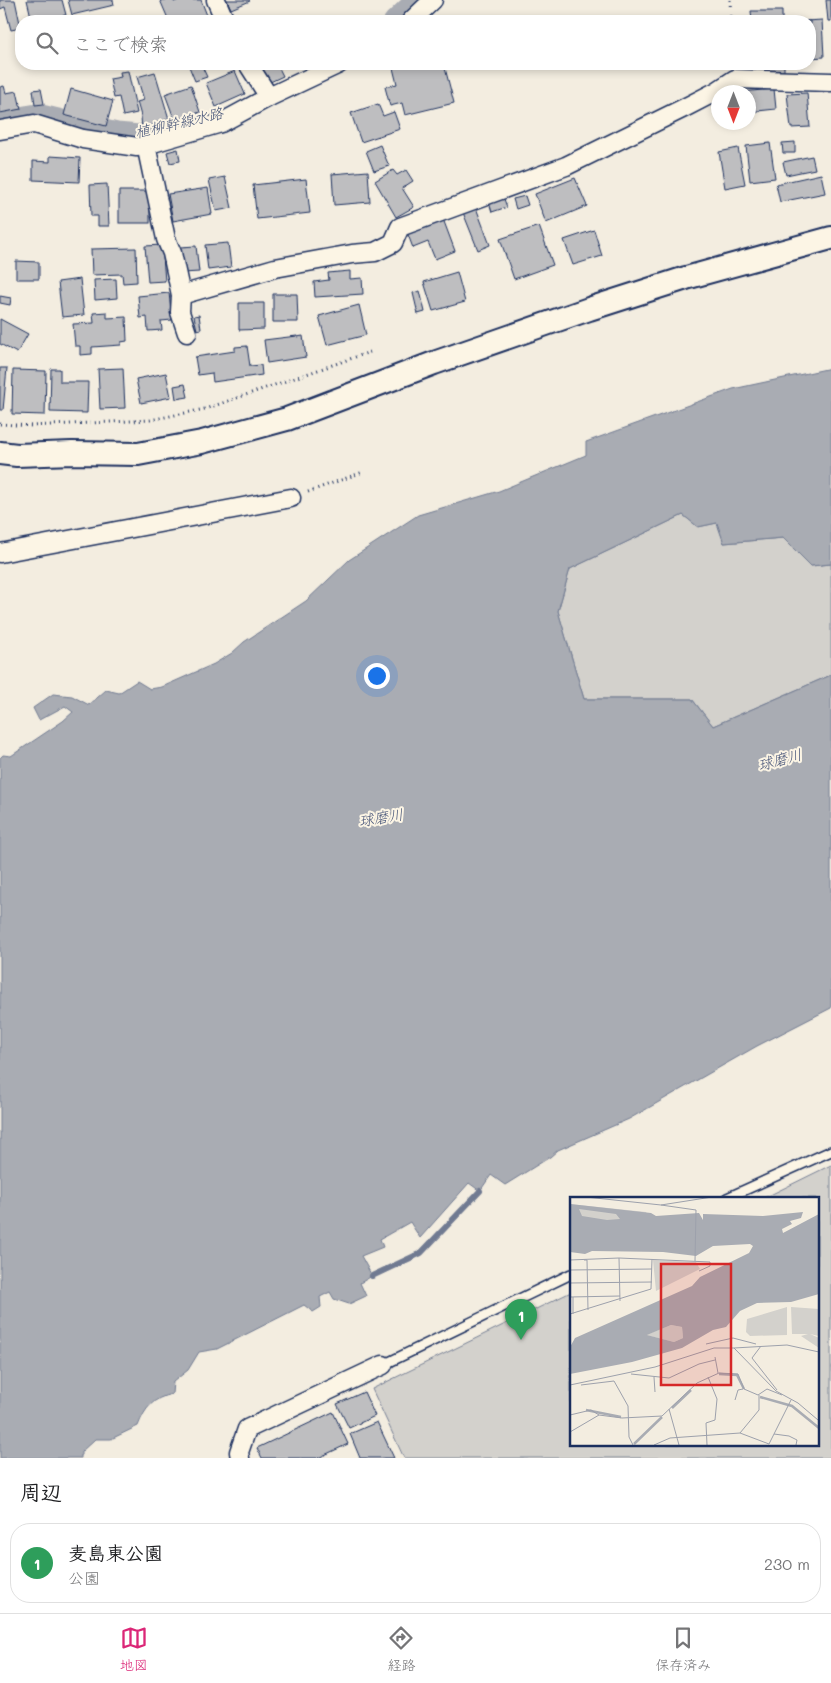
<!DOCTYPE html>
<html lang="ja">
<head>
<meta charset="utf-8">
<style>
  body { margin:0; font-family:Mali,"Klee One",sans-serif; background:#f2f2f2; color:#202124 }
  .compass { position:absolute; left:711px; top:85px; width:45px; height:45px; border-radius:50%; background:#fff; box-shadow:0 2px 8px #0003; rotate:180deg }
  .you { position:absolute; left:376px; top:675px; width:18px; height:18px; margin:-12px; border:4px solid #fff; border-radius:50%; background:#1a73e8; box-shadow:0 0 0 8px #1a73e833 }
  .badge { display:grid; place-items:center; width:32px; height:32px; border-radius:50%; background:#db2777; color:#fff; font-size:16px; font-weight:700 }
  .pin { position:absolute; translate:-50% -41px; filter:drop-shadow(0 1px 2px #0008) }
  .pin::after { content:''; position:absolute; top:26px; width:18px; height:15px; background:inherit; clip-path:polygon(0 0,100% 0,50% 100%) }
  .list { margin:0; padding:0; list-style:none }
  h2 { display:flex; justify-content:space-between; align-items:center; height:65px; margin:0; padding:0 20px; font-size:21px }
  h2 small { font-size:16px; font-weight:400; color:#757577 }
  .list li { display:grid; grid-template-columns:32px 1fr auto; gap:15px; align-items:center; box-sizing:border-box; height:80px; margin:0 10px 10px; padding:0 10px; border:1px solid #e0e0e0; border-radius:20px }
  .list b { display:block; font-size:19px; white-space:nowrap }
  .list p { margin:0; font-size:16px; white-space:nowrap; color:#757577 }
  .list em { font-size:16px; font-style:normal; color:#757577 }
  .icon { flex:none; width:28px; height:28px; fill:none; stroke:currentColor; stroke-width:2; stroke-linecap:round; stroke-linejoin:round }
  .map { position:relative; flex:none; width:831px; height:1458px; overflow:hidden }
  .search { position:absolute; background:#fff; box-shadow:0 2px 8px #0003; left:15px; right:15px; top:15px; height:55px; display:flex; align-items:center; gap:12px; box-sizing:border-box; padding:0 18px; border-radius:20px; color:#757577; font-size:19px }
  .sheet { height:155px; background:#fff }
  nav { display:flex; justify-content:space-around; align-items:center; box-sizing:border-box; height:70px; border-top:1px solid #e0e0e0; background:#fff; font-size:14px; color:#757577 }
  nav a { display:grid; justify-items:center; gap:2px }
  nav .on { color:#db2777 }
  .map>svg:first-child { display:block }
  .green { fill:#d3d1cc; stroke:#778095 }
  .water { fill:#a9acb3; stroke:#707a91 }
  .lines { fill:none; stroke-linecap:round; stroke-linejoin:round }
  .stream { stroke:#707a91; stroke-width:6 }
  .canal { stroke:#a9acb3; stroke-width:21 }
  .building { fill:#bebec0; stroke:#1b2f5e }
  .service-casing { stroke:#1b2f5e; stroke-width:12 }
  .minor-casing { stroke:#1b2f5e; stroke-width:21 }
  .tertiary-casing { stroke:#1b2f5e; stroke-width:26 }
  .path { stroke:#1b2f5e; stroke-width:3; stroke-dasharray:1 4; stroke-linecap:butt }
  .service { stroke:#fcf5e5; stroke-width:9 }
  .minor { stroke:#fcf5e5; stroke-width:18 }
  .tertiary { stroke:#fcf5e5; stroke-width:22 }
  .labels { text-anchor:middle; stroke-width:4; stroke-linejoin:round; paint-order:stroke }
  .water-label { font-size:15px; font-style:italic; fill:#465478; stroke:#fcf5e5 }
  .inset-river { fill:none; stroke:#a9acb3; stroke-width:2.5 }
  .inset-road { fill:none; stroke:#9da1ac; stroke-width:1 }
  .view { fill:#d62828; fill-opacity:0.15; stroke:#d62828; stroke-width:2.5 }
  .inset-edge { fill:none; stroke:#1b2f5e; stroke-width:2.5 }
</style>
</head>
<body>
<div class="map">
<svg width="831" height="1458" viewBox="0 0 831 1458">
  <rect width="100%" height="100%" fill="#f3ede0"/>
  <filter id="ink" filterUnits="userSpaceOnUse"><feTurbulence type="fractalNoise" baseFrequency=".02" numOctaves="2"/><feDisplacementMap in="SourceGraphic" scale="10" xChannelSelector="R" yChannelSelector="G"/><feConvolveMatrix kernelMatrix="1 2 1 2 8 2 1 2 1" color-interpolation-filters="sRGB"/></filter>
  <g filter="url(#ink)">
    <g class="green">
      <polygon points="683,515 698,527 717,523 724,543 784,538 811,566 831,564 831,675 713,726 692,699 584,699 558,611 570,569"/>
      <polygon points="831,1165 831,1458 404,1458 372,1389 571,1292 571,1444 817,1444 817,1198 764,1198"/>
    </g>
    <path class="water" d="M831,368V564L811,566L783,538L724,543L717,523L698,527L683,515L570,569L558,611L584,699H692L713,726L831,675V1008L757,1046L629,1119L558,1150L550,1157L505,1185L491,1175L480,1191L469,1183L420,1238L410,1222L380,1239L383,1247L361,1256L372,1276L360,1283L366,1296L349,1304L334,1299L330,1292L320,1297L321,1307L313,1312L304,1305L217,1349L199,1352L188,1370L173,1382L172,1394C153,1398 145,1408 138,1426L111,1439H95L81,1452V1458H0V758L3,755L11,756L63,721L73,712L65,706L39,720L33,708L53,694L72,696L89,705L106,690L119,693L137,681L150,689L162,687L214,664L232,653L244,642L306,601L349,560L418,515L499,491L586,455V442L733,389Z"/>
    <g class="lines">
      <polyline class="stream" points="372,1276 421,1253 480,1191"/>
      <g class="canal">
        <polyline points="394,21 416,0"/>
        <polyline points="0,120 37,114 117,133 139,135 198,122"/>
      </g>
    </g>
    <g class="building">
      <polygon points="0,0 15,0 21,28 11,30 5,7 0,9"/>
      <polygon points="27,0 62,0 66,15 32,21"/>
      <polygon points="68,0 113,0 114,5 72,15"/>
      <polygon points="160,0 173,0 174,2 179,0 201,0 208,18 201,21 169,21"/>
      <polygon points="227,0 249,0 250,1 231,9"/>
      <polygon points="826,0 831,0 831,21 828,21"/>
      <polygon points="751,11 782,11 782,21 752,21"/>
      <polygon points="822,20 824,57 810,58 810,21 806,21"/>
      <polygon points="188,64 201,64 207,77 195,81"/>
      <polygon points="256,64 277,64 283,76 266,84"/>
      <polygon points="392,64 444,64 454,103 405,115 402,103 390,106 385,87 397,84"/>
      <polygon points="750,64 784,64 784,72 751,72"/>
      <polygon points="128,71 137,113 123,116 119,97 114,98 110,79 121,77 120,72"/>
      <polygon points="235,71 245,94 216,107 206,83"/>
      <polygon points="155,72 169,119 153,124 151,130 142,130 141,116 137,102 144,100 137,77"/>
      <polygon points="191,85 200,112 175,121 165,94"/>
      <polygon points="4,86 6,93 17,91 21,109 0,113 0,87"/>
      <polygon points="41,89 44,104 35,105 33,90"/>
      <polygon points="71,89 113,101 106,126 64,115"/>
      <polygon points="774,89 776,109 748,112 748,92 741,92"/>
      <polygon points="807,93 810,127 791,128 787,94"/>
      <polygon points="378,104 383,116 394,112 400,129 361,142 351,113"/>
      <polygon points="795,142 795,153 783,153 782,143"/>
      <polygon points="770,143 775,178 750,181 746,146"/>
      <polygon points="380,145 389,166 374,171 366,151"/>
      <polygon points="738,148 745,184 725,188 719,152"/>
      <polygon points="178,149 180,161 170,163 167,152"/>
      <polygon points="50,156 80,158 79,182 33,180 33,161 50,162"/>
      <polygon points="812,156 815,169 786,175 783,162"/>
      <polygon points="393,170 397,175 406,170 413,181 402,188 414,207 396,217 375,181"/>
      <polygon points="368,171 370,202 334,205 332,174"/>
      <polygon points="821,174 825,193 780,202 776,184"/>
      <polygon points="225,177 232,208 216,211 209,180"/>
      <polygon points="575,178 587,206 546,223 535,194"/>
      <polygon points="306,179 310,213 257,219 253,185"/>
      <polygon points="107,184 109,226 98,226 98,216 91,216 90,185"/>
      <polygon points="208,188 212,214 173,221 168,194"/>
      <rect x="119" y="191" width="31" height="32"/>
      <polygon points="502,194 507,207 492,212 488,199"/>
      <polygon points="525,196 528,205 516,209 513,199"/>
      <polygon points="475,205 490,245 478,250 462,210"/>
      <polygon points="443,219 455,251 435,259 428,242 413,248 407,232"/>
      <polygon points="539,226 553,265 514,279 500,239"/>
      <polygon points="594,230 602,256 573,265 564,240"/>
      <polygon points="228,243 231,267 208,270 205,245"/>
      <polygon points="162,245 165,281 148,282 145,246"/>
      <polygon points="196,246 199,272 183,273 180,247"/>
      <polygon points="136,248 137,282 123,283 122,274 92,275 91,249"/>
      <polygon points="16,261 39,262 39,279 16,279"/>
      <polygon points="350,271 350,279 362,278 363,294 315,297 314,282 329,280 328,273"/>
      <polygon points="457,272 465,302 433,311 424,282"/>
      <polygon points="80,279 84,315 62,317 58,282"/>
      <polygon points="116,279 117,298 95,300 94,280"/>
      <polygon points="420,291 425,312 418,314 413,293"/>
      <polygon points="169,293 172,320 161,321 162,330 148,331 147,317 140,318 138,296"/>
      <polygon points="273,294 297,294 298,322 273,322"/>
      <polygon points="0,296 11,298 10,305 0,303"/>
      <polygon points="239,303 264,303 264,329 239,330"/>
      <polygon points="359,305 366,335 327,345 319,316"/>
      <polygon points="107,312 107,318 126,317 127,341 121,342 121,345 92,347 92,354 80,355 80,346 75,346 73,324 94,323 93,313"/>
      <polygon points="199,315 201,329 197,330 194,316"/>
      <polygon points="0,319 28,334 17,353 0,344"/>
      <polygon points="297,336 297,337 303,336 306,357 267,363 264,340"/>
      <polygon points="247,346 250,366 261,365 262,375 213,382 212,373 198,375 195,357 235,351 235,347"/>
      <polygon points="0,368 7,368 3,410 0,410"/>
      <polygon points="123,368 125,408 100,409 98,369"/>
      <polygon points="51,369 60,369 60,382 88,382 87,413 50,412"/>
      <polygon points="13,370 46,371 45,415 12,414"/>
      <polygon points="166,373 171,397 141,403 136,379"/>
      <polygon points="185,384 188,397 176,399 174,386"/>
      <polygon points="364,1392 375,1416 349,1428 337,1404"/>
      <polygon points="333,1412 348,1444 318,1458 262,1458 257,1448"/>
      <polygon points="377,1422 394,1458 360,1458 350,1434"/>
    </g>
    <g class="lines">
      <g class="service-casing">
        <g id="service">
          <polyline points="727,1198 831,1151"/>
          <polyline points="383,1365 571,1274"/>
        </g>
      </g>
      <g class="minor-casing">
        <g id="minor">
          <polyline points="216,0 225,21"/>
          <polyline points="411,21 433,0"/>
          <polyline points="248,64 269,97"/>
          <polyline points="0,130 34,124 83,139 137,147 146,145 221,123 269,97 339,64"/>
          <polyline points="146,145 166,239 172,253 181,295 180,312 187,333"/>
          <polyline points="181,295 275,268 352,254 375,252 393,243 400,227 566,166 684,108 717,91 735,79 831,82"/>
          <polyline points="0,553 291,498"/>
          <polyline points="240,1458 239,1452 247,1429 383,1365"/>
        </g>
      </g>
      <g class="tertiary-casing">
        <polyline id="tertiary" points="0,453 17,455 72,453 138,454 202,442 287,419 434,363 589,309 686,278 831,238"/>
      </g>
      <g class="path">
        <polyline points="730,0 731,21"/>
        <polyline points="0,424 32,426 150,420 205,409 370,352"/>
        <polyline points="308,492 363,472"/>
      </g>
      <use href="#service" class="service"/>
      <use href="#minor" class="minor"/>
      <use href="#tertiary" class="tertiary"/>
    </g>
  </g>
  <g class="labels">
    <g class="water-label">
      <text transform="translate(179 123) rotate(-13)" y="5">植柳幹線水路</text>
      <text transform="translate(780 760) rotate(-15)" y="5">球磨川</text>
      <text transform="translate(381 818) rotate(-9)" y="5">球磨川</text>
    </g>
  </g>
  <g transform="translate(570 1197)">
    <rect width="249" height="249" fill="#f3ede0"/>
    <path d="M0,7L76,15L79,21L77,29L4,20ZM83,63L126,65L130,72L86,94ZM217,110V138L180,139L176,135L177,122ZM221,110L249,112V139L240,137L249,141V151L231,139L238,137H222ZM101,128L112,130L113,141L104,145L76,138Z" fill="#d3d1cc"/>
    <path d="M0,7L81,16L86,19L129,16L133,23V17L193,19L233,15L231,21L220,24L222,27L212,32L213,36L249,17V97L221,105L187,106L170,114L156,130L143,133L112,151L62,165L0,177V150L5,141L122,89L130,80L179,56L183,49L180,47L143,49L126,59L93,55L22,54L15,57L0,55ZM9,12L46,17L50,22L37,23L12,19ZM101,128L112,130L113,141L104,145L77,138Z" fill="#a9acb3" fill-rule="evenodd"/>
    <path class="inset-river" d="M149,177L167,178L174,192M190,200L222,209L249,231M102,211L121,193M16,213L51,220M64,247L92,220"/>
    <path class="inset-road" d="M16,0L91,8L142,0M91,8L126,13L125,64M49,61L50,104M0,63L49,61L140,65V69L129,74M14,63H17L18,113M0,73L82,72M0,86L82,85M0,100L50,99M0,117L81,92L82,62M3,117V100M136,147L163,141L186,147M191,149L182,161L207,193M164,151L217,148L249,155M145,160L148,176M61,177L99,181L129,167L145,163M84,180L85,195M0,188L85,170L144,151H164L206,194L228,206L248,223M11,188L44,184L58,209L59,240L63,248M165,203L168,193L173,192M99,212L109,248M0,218L21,213L29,218M0,235L29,218L52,221L92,219L127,186L149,176L168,177L174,192L188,198L197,192L212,198M170,236L189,213V198M204,237L219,239L227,243L226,248M199,247L221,203M84,248L100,241L170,236L199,247M137,248L136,226L145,223L147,202L138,180"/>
    <path class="view" d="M91,67H161V188H91Z"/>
    <rect width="249" height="249" class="inset-edge"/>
  </g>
</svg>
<svg class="compass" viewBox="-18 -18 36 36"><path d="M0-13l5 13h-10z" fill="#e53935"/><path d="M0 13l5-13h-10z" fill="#757577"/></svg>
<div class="you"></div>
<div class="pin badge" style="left:521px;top:1340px;background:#2e9e5b">1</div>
<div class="search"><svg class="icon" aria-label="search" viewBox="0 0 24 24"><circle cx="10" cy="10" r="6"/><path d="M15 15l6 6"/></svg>ここで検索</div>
</div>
<section class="sheet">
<h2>周辺<small></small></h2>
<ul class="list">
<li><span class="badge" style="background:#2e9e5b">1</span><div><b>麦島東公園</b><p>公園</p></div><em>230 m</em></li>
</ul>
</section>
<nav>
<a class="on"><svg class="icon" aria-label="map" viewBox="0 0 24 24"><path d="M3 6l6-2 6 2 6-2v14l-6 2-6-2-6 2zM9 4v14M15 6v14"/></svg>地図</a>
<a><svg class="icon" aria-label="directions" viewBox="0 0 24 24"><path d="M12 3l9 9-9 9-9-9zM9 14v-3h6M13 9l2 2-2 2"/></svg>経路</a>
<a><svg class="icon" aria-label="saved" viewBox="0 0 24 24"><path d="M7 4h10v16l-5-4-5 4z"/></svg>保存済み</a>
</nav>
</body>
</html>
